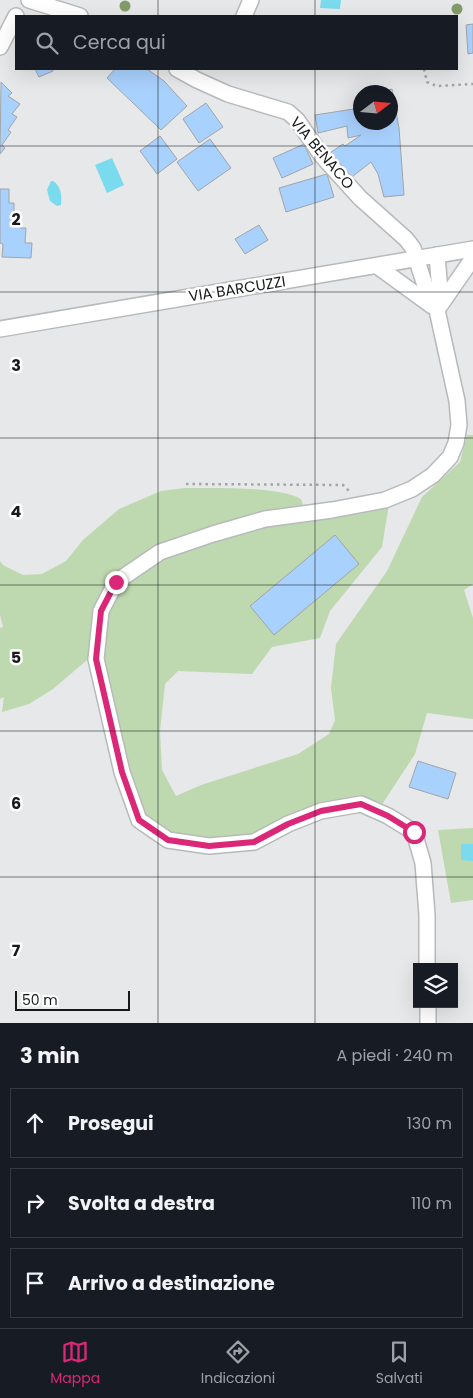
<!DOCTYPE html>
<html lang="it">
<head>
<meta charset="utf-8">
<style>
  body { margin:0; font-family:Poppins,sans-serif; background:#242831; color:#f1f3f6 }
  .controls { position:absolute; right:15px; bottom:15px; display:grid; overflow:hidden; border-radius:0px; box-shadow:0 5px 20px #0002 }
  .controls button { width:45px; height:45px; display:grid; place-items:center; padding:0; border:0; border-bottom:1px solid #363941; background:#171b24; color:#f1f3f6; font:25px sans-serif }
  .compass { position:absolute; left:353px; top:85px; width:45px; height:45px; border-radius:50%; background:#171b24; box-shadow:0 5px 20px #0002; rotate:74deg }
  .scale { position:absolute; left:15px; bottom:12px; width:115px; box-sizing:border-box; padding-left:5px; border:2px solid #181919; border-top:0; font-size:14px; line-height:18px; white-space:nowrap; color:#181919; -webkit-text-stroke:4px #fff; paint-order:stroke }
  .stop { position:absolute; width:15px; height:15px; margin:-11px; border:4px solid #db2777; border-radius:50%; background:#fff }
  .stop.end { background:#db2777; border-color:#fff; box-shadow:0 1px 5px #0008 }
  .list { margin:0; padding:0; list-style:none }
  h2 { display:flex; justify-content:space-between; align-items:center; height:65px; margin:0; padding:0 20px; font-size:21px }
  h2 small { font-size:16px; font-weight:400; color:#9ea1a6 }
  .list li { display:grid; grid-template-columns:32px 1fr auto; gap:15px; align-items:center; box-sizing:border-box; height:70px; margin:0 10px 10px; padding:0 10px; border:1px solid #363941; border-radius:0px }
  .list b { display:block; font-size:19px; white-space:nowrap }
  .list em { font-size:16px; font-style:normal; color:#9ea1a6 }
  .icon { flex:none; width:28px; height:28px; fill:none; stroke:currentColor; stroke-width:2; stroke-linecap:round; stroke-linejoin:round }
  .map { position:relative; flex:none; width:473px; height:1023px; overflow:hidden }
  .search { position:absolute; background:#171b24; box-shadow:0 5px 20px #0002; left:15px; right:15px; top:15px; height:55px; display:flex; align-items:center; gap:12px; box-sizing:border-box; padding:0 18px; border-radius:0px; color:#9ea1a6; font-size:19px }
  .sheet { height:305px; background:#171b24 }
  nav { display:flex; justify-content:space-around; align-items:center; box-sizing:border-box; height:70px; border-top:1px solid #363941; background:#171b24; font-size:14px; color:#9ea1a6 }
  nav a { display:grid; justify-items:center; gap:2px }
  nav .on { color:#db2777 }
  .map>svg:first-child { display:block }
  .green { fill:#bed9af }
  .water { fill:#79dbed }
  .building { fill:#a9d1fe; stroke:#a2a4a6 }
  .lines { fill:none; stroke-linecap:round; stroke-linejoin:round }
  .minor-casing { stroke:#b7b9bb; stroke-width:18 }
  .path { stroke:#a3a4a6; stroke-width:2.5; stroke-dasharray:2.5 4; stroke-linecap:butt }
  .minor { stroke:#fff; stroke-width:15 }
  .tree { fill:#829c69 }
  .route { stroke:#db2777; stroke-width:6 }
  .grid { fill:none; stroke:#181919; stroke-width:1; stroke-opacity:0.55 }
  .labels { text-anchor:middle; stroke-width:5; stroke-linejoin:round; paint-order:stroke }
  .street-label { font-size:15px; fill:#181919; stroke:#fff }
  .grid-label { font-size:16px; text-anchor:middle; font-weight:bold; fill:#181919; stroke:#fff; stroke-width:5; stroke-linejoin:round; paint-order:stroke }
</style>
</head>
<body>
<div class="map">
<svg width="473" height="1023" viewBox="0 0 473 1023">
  <rect width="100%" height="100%" fill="#e6e8ea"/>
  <g class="green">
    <polygon points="467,435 473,435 473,584 464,590 473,618 473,719 427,713 415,754 383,803 360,799 253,837 207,842 168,836 142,818 125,769 101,654 107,613 124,584 167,556 267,524 389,504 382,547 330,611 320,638 272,647 252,674 178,671 165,684 160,731 162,770 176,796 201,785 298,754 329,734 335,720 331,688 336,644 387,571 422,497 460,462"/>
    <path d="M185,488C212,488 279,486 301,499L305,511L252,519L112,582L93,655L53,689L29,704L2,712L4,697L0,699V628L3,627L0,615V561L3,565L23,575L42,574L66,561L83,540L119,509L161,491Z"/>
    <polygon points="473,828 473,900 451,903 438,830"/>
  </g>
  <g class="water">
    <polygon points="321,0 341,0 340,9 320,8"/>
    <polygon points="112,158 124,185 107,193 95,165"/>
    <path d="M51,181H53C61,186 62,196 61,205L57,206L50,201L47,190Z"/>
    <polygon points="461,844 473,844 473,861 461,860"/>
  </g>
  <g class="building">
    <polygon points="473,24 473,53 468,54 466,25"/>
    <polygon points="35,69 52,69 53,71 39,77"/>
    <polygon points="115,69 147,69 164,81 187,106 161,130 107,78"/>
    <polygon points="1,82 12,93 8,96 20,104 12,114 17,117 8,130 11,132 2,145 5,148 0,154"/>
    <polygon points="392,89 399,128 404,195 384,197 378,174 371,162 348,180 327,155 343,144 345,146 361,135 348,138 347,126 318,133 315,115 360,108 360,122 390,122 390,92 378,92"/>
    <polygon points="206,103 223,127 199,143 183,119"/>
    <polygon points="160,136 177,159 157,174 140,151"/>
    <polygon points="210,139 231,168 198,191 177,162"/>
    <polygon points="304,144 313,164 282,178 273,158"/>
    <polygon points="327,174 334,197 286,212 279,188"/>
    <polygon points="0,189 9,189 9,203 14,203 14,216 20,217 20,228 26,228 25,243 32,243 31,258 2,257 3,244 0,243"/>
    <polygon points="259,225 268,240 245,254 235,239"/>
    <polygon points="335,535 359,564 274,635 250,606"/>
    <polygon points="418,761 456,773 448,799 409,787"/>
  </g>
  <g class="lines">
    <g class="minor-casing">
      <g id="minor">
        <polyline points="29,0 80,16"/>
        <polyline points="244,16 251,0"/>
        <polyline points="0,47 16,16"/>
        <polyline points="177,69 197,80 228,94 288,112 297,120 322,156 360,198 406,239 413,248 428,295 437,310 457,401 459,425 456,443 450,457 433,475 412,489 385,500 332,510 265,519 213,534 160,552 116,582 101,611 96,659 122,772 139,820 168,840 209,846 254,842 288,824 321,811 361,804 388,816 414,832 423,863 427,915 427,967"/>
        <polyline points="437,255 440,292 438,305"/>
        <polyline points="377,266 432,306"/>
        <polyline points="437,310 473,258"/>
        <polyline points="0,329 473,249"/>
        <polyline points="428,1004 428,1023"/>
      </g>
    </g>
    <g class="path">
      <polyline points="424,69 427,82 437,86 473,84"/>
      <polyline points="186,484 343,485 349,491"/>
    </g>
    <use href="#minor" class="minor"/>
  </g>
  <g class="tree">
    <circle cx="125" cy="6" r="5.5"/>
    <circle cx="457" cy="9" r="5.5"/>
  </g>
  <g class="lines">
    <polyline class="route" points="116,582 101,611 96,659 122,772 139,820 168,840 209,846 254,842 288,824 321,811 361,804 388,816 414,832"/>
  </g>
  <path class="grid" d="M158,0V16M315,0V16M158,69V1023M315,69V1023M0,146H473M0,292H473M0,438H473M0,585H473M0,731H473M0,877H473"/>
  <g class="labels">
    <g class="street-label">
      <text transform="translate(322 153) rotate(50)" y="5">VIA BENACO</text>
      <text transform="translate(237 289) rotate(-9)" y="5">VIA BARCUZZI</text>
    </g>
  </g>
  <g class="grid-label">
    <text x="16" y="225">2</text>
    <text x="16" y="371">3</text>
    <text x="16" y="517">4</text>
    <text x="16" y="663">5</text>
    <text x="16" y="809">6</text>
    <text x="16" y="956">7</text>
  </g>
</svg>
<div class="controls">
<button><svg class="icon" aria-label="layers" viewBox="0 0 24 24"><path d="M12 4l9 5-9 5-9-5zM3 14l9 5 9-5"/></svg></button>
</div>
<svg class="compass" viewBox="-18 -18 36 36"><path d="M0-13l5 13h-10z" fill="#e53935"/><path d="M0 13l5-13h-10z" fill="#9ea1a6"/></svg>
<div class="scale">50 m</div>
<div class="stop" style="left:414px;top:832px"></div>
<div class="stop end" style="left:116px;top:582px"></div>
<div class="search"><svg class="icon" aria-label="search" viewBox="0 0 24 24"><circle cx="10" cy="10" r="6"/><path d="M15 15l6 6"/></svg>Cerca qui</div>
</div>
<section class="sheet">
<h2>3 min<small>A piedi · 240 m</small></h2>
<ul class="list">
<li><svg class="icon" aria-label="ahead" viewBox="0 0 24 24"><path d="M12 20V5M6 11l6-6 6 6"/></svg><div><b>Prosegui</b></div><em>130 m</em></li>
<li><svg class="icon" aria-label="right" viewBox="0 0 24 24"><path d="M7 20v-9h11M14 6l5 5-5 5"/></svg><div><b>Svolta a destra</b></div><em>110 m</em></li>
<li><svg class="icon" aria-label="arrive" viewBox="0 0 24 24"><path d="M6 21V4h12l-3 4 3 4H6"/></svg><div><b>Arrivo a destinazione</b></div></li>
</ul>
</section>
<nav>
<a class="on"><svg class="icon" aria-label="map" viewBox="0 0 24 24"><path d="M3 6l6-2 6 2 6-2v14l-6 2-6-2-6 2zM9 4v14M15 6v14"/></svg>Mappa</a>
<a><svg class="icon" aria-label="directions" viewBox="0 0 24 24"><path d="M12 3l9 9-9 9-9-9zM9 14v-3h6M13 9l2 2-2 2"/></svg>Indicazioni</a>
<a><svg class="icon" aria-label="saved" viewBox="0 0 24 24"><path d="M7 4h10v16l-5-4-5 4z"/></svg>Salvati</a>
</nav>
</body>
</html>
